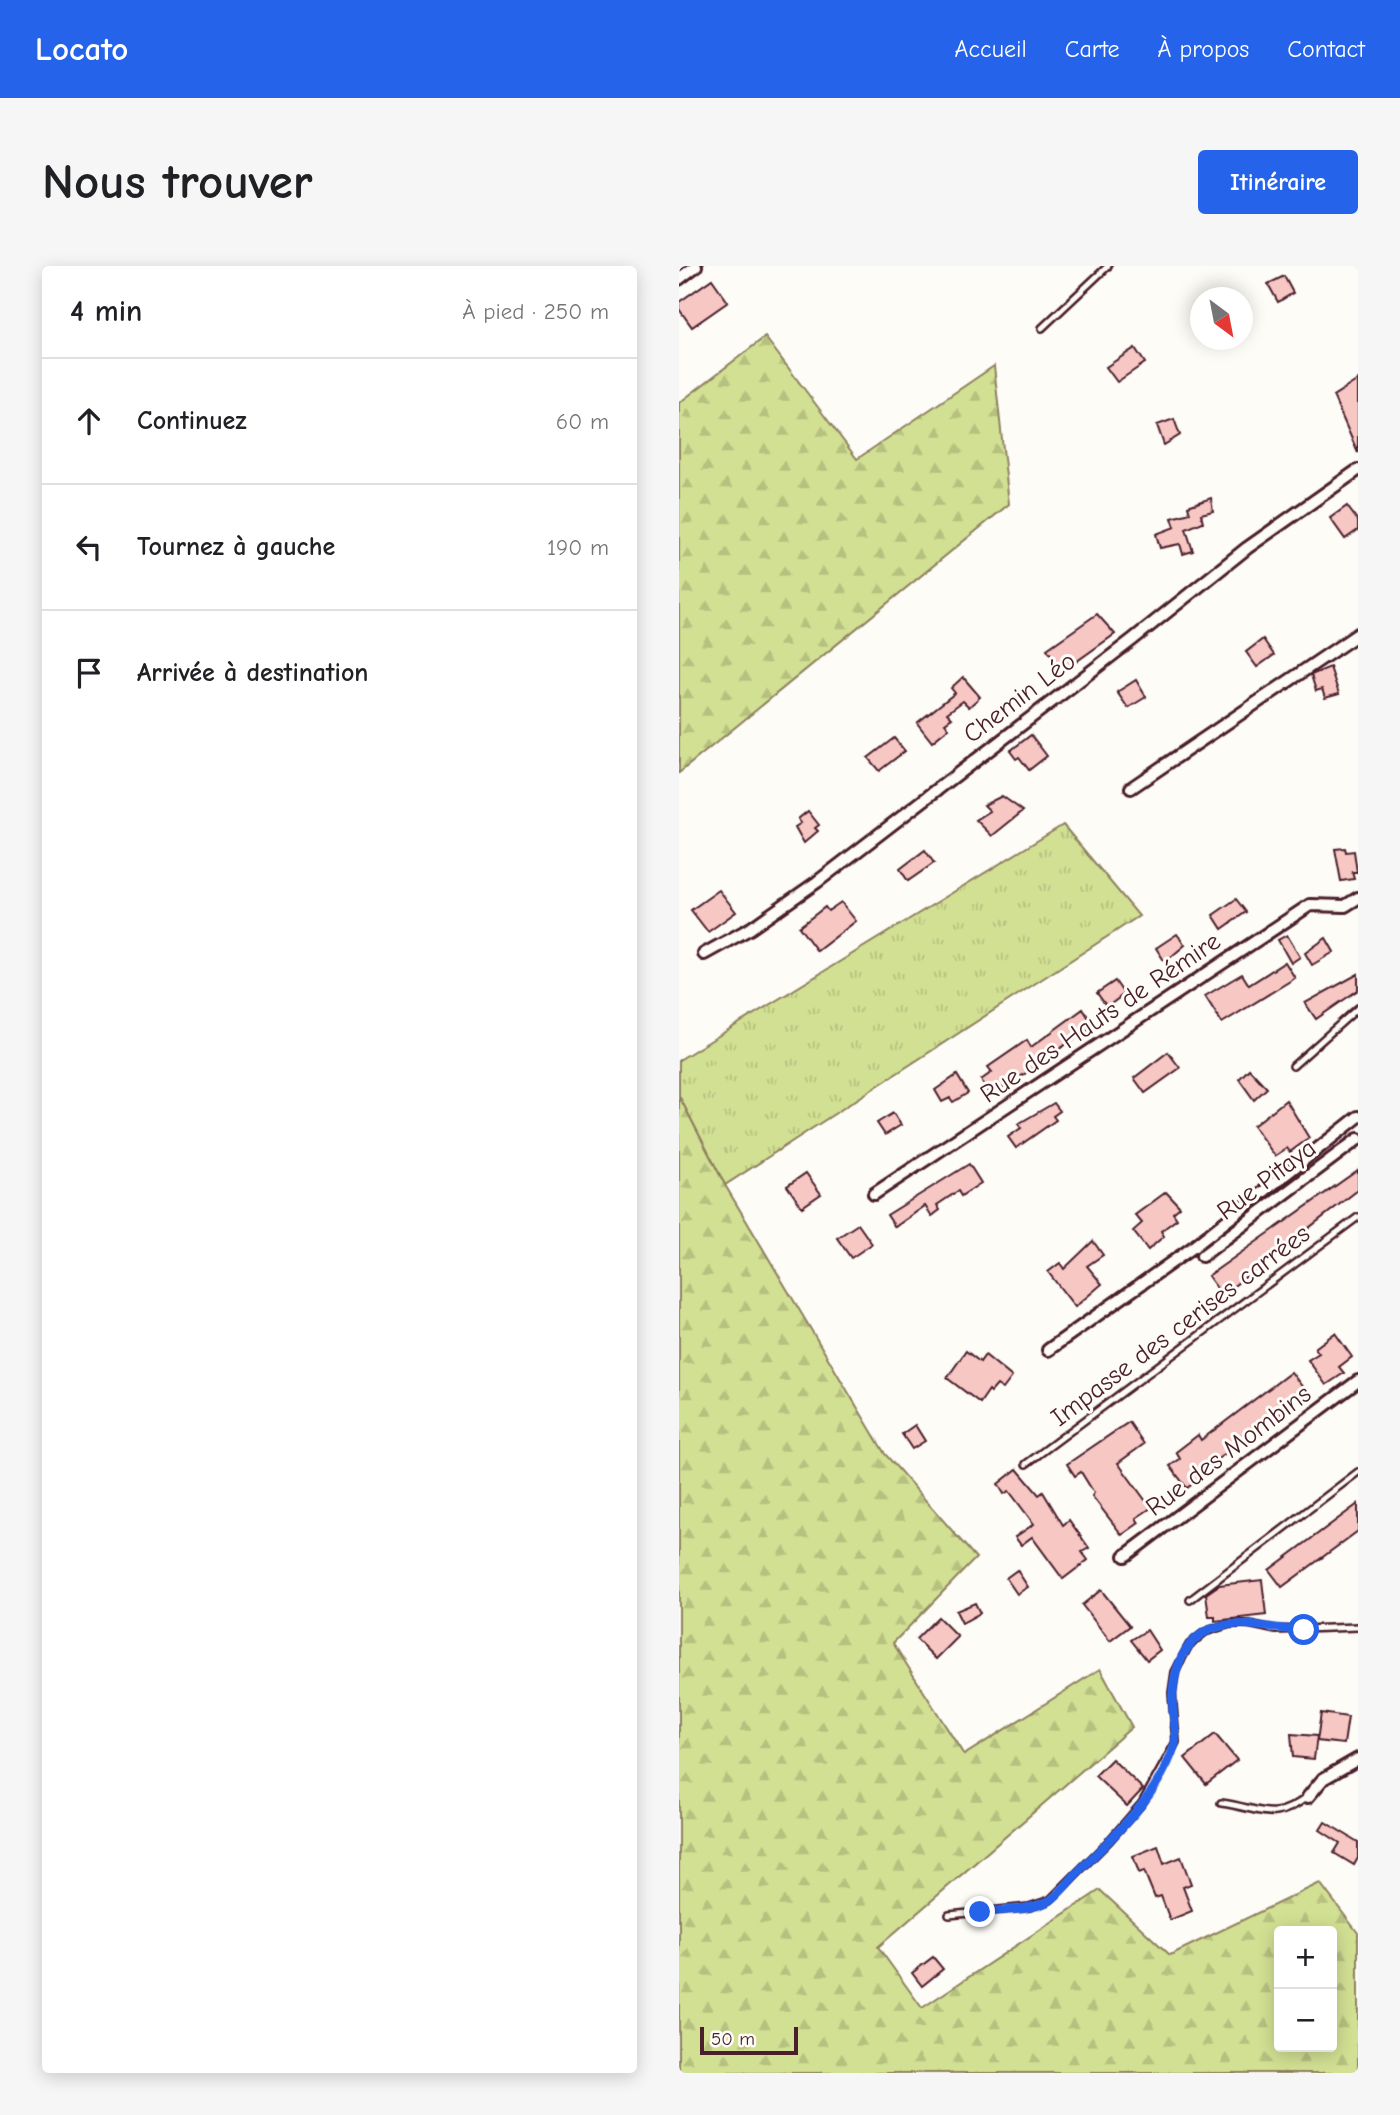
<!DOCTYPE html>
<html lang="fr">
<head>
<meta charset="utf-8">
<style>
  body { margin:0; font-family:"Comic Neue",sans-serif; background:#f6f6f6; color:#202124 }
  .controls { position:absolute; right:21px; bottom:21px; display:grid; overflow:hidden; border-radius:7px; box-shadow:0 4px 18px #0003 }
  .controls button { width:63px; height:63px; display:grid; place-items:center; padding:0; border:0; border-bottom:2px solid #e0e0e0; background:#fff; color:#202124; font:35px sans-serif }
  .compass { position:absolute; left:511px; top:21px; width:63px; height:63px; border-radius:50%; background:#fff; box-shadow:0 4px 18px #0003; rotate:148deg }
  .scale { position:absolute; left:21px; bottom:18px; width:98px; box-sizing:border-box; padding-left:7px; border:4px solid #4a1f2b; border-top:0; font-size:19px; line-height:24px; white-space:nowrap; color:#4a1f2b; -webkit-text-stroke:5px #fdfcf7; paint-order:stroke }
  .stop { position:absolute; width:21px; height:21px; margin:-16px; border:5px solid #2563eb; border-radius:50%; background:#fff }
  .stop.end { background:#2563eb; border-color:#fff; box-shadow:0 2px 7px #0008 }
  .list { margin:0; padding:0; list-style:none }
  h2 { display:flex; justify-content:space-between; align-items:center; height:91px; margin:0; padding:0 28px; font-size:30px }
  h2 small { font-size:23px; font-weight:400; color:#757577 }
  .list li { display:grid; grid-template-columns:46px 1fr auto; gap:21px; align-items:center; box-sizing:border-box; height:126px; padding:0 28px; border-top:2px solid #e0e0e0 }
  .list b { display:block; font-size:26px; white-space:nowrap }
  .list em { font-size:23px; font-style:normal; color:#757577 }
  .icon { flex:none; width:38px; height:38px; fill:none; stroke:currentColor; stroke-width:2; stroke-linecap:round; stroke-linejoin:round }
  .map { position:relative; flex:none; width:679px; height:1807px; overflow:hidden; border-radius:7px }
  header { display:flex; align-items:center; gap:42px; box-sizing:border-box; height:98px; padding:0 35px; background:#2563eb; color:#fff }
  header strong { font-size:33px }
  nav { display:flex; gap:38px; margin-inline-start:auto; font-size:24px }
  .intro { display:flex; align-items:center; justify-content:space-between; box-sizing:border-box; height:168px; padding:0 42px }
  h1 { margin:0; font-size:49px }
  .button { padding:18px 32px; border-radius:7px; background:#2563eb; color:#fff; font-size:24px; font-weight:700 }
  main { display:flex; gap:42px; padding:0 42px }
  aside { flex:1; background:#fff; border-radius:7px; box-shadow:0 4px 18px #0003 }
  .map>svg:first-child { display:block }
  .grass { fill:url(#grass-tufts); stroke:#8e805f; stroke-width:2 }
  .forest { fill:url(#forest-firs); stroke:#8e805f; stroke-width:2; fill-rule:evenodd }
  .building { fill:#f7c7c4; stroke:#4a1f2b; stroke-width:2 }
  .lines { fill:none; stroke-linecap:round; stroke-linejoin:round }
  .service-casing { stroke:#4a1f2b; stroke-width:10 }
  .minor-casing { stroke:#4a1f2b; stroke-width:16 }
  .service { stroke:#fdfcf7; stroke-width:5 }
  .minor { stroke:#fdfcf7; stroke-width:10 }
  .route { stroke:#2563eb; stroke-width:9 }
  .labels { text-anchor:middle; stroke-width:6; stroke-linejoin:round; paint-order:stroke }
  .street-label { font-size:26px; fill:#4a1f2b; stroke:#fdfcf7 }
</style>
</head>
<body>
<header>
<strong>Locato</strong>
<nav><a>Accueil</a><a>Carte</a><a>À propos</a><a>Contact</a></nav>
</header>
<div class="intro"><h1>Nous trouver</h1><a class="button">Itinéraire</a></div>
<main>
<aside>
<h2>4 min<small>À pied · 250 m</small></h2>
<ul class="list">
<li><svg class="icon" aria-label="ahead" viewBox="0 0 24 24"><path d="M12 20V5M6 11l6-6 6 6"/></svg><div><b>Continuez</b></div><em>60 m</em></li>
<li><svg class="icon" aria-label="left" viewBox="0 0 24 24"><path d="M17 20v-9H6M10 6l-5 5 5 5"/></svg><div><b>Tournez à gauche</b></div><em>190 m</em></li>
<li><svg class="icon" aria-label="arrive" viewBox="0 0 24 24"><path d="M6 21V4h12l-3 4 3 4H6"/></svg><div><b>Arrivée à destination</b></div></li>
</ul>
</aside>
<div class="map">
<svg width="679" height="1807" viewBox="0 0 679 1807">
  <defs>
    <pattern id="grass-tufts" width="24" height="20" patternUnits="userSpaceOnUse" patternTransform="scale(1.75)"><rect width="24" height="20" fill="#d2e093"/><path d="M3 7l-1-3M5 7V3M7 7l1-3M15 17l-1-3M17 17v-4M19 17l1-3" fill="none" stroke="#b6c07f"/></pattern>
    <pattern id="forest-firs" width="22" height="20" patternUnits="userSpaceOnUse" patternTransform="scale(1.75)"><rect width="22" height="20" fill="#d2e093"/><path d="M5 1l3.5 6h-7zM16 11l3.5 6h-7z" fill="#b6c07f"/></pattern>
  </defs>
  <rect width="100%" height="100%" fill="#fdfcf7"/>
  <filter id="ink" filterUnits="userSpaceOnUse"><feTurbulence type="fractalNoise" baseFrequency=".0143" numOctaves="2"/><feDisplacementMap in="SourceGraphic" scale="14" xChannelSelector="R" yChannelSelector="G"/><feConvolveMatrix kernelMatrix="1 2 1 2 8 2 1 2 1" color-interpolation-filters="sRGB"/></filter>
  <g filter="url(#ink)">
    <polygon class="grass" points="384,559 460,650 46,919 0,830 0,794"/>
    <g class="forest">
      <polygon points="86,71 178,193 315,100 330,238 0,507 0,137"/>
      <path d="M0,830L46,919L206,1188L297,1292L214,1377L285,1489L421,1403L453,1461L199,1681L243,1742L421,1624L491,1689L641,1617L679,1667V1807H0ZM600,1665H653V1781H600Z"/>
    </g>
    <g class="building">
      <polygon points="605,10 614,27 599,36 589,18"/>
      <polygon points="33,13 49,36 13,61 0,43 0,36"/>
      <polygon points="456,82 466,97 438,116 427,101"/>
      <polygon points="679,114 679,187 654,130"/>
      <polygon points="495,153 501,169 485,179 478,159"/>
      <polygon points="532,232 534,245 522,248 524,256 507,263 514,285 504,288 501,278 481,282 477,268 496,261 493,252 511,247 509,240"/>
      <polygon points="668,240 679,255 679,264 666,273 651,252"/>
      <polygon points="418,348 436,368 384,405 368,383"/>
      <polygon points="584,373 595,389 578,401 567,386"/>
      <polygon points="651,401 660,428 646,432 643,423 637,425 632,409"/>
      <polygon points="284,411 301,431 290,441 284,435 268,447 273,452 266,457 270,462 253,476 238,457 276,427 272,422"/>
      <polygon points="457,414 467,431 449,442 438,426"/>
      <polygon points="352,469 368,490 350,504 340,491 337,493 331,485"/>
      <polygon points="215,472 226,485 200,505 189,492"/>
      <polygon points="323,530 344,545 313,570 297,554 311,545 305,539"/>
      <polygon points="129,545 140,559 136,562 139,565 125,577 116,561 122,557 119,553"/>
      <polygon points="666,582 667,586 675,585 678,606 673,606 675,613 662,615 656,583"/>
      <polygon points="246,584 255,597 229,615 221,603"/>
      <polygon points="40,624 57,646 29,666 12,644"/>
      <polygon points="557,633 567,646 543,663 534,649"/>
      <polygon points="162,636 177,655 138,685 120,661 146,641 149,645"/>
      <polygon points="498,668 506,679 486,696 477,682"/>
      <polygon points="608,669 621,691 612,697 599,674"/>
      <polygon points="647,672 655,686 633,699 626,687"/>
      <polygon points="606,696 616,712 543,757 526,730 563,708 570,719"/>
      <polygon points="679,708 679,724 637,753 626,737"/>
      <polygon points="436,715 445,728 428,741 418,727"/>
      <polygon points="404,743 415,760 380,783 378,780 360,792 363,797 312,829 302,814 313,806 309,801 348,774 352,781"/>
      <polygon points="489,786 501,802 466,827 455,812"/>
      <polygon points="570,803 588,822 575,834 560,813"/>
      <polygon points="278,809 289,827 274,836 271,832 263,836 256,824"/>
      <polygon points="607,834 630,872 611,886 608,882 596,890 574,860"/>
      <polygon points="375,837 381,845 374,850 377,854 337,882 329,871 342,862 339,858"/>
      <polygon points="214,847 222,859 206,869 198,857"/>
      <polygon points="290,898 302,917 282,930 279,925 258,939 261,944 253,950 246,940 216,961 208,949"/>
      <polygon points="679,904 679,924 543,1029 529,1010"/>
      <polygon points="127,907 142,928 123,941 108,920"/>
      <polygon points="487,926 501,941 494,947 498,953 482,965 485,970 469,984 454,965 463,957 456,949"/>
      <polygon points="179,958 193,978 172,992 158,972"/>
      <polygon points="414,975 424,989 408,1000 423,1018 396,1041 369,1006 381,997 385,1003"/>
      <polygon points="656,1067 673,1091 660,1101 665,1107 647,1119 629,1094 640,1087 636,1082"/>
      <polygon points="287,1085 301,1096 306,1089 333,1111 324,1123 318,1119 312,1126 310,1124 301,1137 268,1112"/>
      <polygon points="612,1106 625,1123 610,1135 613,1140 597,1152 593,1146 564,1168 567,1173 523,1204 526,1209 508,1222 491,1200 501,1193 497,1186 519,1169 522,1174"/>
      <polygon points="450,1156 465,1178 439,1197 472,1242 457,1252 460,1257 443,1269 413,1230 415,1227 402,1206 396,1210 388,1198"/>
      <polygon points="236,1159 246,1175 233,1183 223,1168"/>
      <polygon points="338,1203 360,1229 364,1226 384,1259 390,1254 410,1282 403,1286 409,1294 384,1313 353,1271 342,1279 336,1271 355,1258 330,1225 325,1228 319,1218"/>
      <polygon points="679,1238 679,1265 603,1321 590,1304"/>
      <polygon points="338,1304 349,1321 338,1328 327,1312"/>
      <polygon points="583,1314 587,1349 536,1355 536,1351 530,1351 527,1328 540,1319"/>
      <polygon points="422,1324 451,1360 431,1375 403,1339"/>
      <polygon points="296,1337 301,1347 283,1357 277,1345"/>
      <polygon points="259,1351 279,1371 257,1393 237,1373"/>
      <polygon points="468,1364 481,1384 468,1394 452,1374"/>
      <polygon points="642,1447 669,1451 665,1478 638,1475"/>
      <polygon points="536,1468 558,1494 527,1518 506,1492"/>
      <polygon points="612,1468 638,1470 635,1493 614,1491"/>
      <polygon points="433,1493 464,1523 448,1540 416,1510"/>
      <polygon points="646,1556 679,1576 679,1592 675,1599 655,1587 661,1577 641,1564"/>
      <polygon points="479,1580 485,1598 502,1591 512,1618 504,1621 513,1645 491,1654 482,1630 476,1632 465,1605 460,1607 454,1590"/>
      <polygon points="254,1691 264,1703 243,1720 233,1707"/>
    </g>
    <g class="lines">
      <g class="service-casing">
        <g id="service">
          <polyline points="363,62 429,0"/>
          <polyline points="614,800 679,742"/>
          <polyline points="347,1198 679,951"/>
          <polyline points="511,1334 679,1206"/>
          <path d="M542,1537C582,1542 593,1558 628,1531"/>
          <polyline points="270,1649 350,1641 371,1634 430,1575 463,1537 497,1476 493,1427 496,1406 510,1379 526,1366 551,1358 570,1358 597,1364 679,1361"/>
        </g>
      </g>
      <g class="minor-casing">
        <g id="minor">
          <polyline points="0,13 17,0"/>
          <polyline points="452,522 679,368"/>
          <polyline points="25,688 72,662 138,616 453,374 568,282 679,204"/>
          <polyline points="195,928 631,639 666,640 679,632"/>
          <polyline points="523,990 679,873"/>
          <polyline points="369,1084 513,982 679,851"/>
          <polyline points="446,1290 679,1115"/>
          <polyline points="629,1531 644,1513 679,1493"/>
        </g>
      </g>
      <use href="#service" class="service"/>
      <use href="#minor" class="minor"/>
    </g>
  </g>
  <g class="lines" filter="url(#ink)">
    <path class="route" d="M301,1646C323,1644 350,1645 370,1635C379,1630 389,1617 396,1609C432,1572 481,1530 496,1478C498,1469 495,1456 494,1446C492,1417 498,1382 526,1366C555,1349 593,1365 625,1364"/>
  </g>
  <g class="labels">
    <g class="street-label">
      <text transform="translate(340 431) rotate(-37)" y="9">Chemin Léo</text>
      <text transform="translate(421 751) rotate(-34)" y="9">Rue des Hauts de Rémire</text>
      <text transform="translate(587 913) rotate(-37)" y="9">Rue Pitaya</text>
      <text transform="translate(501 1059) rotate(-37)" y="9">Impasse des cerises carrées</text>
      <text transform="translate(549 1184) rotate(-37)" y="9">Rue des Mombins</text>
    </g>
  </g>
</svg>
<div class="controls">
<button>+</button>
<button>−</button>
</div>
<svg class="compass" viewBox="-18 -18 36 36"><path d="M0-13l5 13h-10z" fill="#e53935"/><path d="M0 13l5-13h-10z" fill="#757577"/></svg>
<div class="scale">50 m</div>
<div class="stop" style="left:625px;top:1364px"></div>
<div class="stop end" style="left:301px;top:1646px"></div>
</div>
</main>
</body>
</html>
